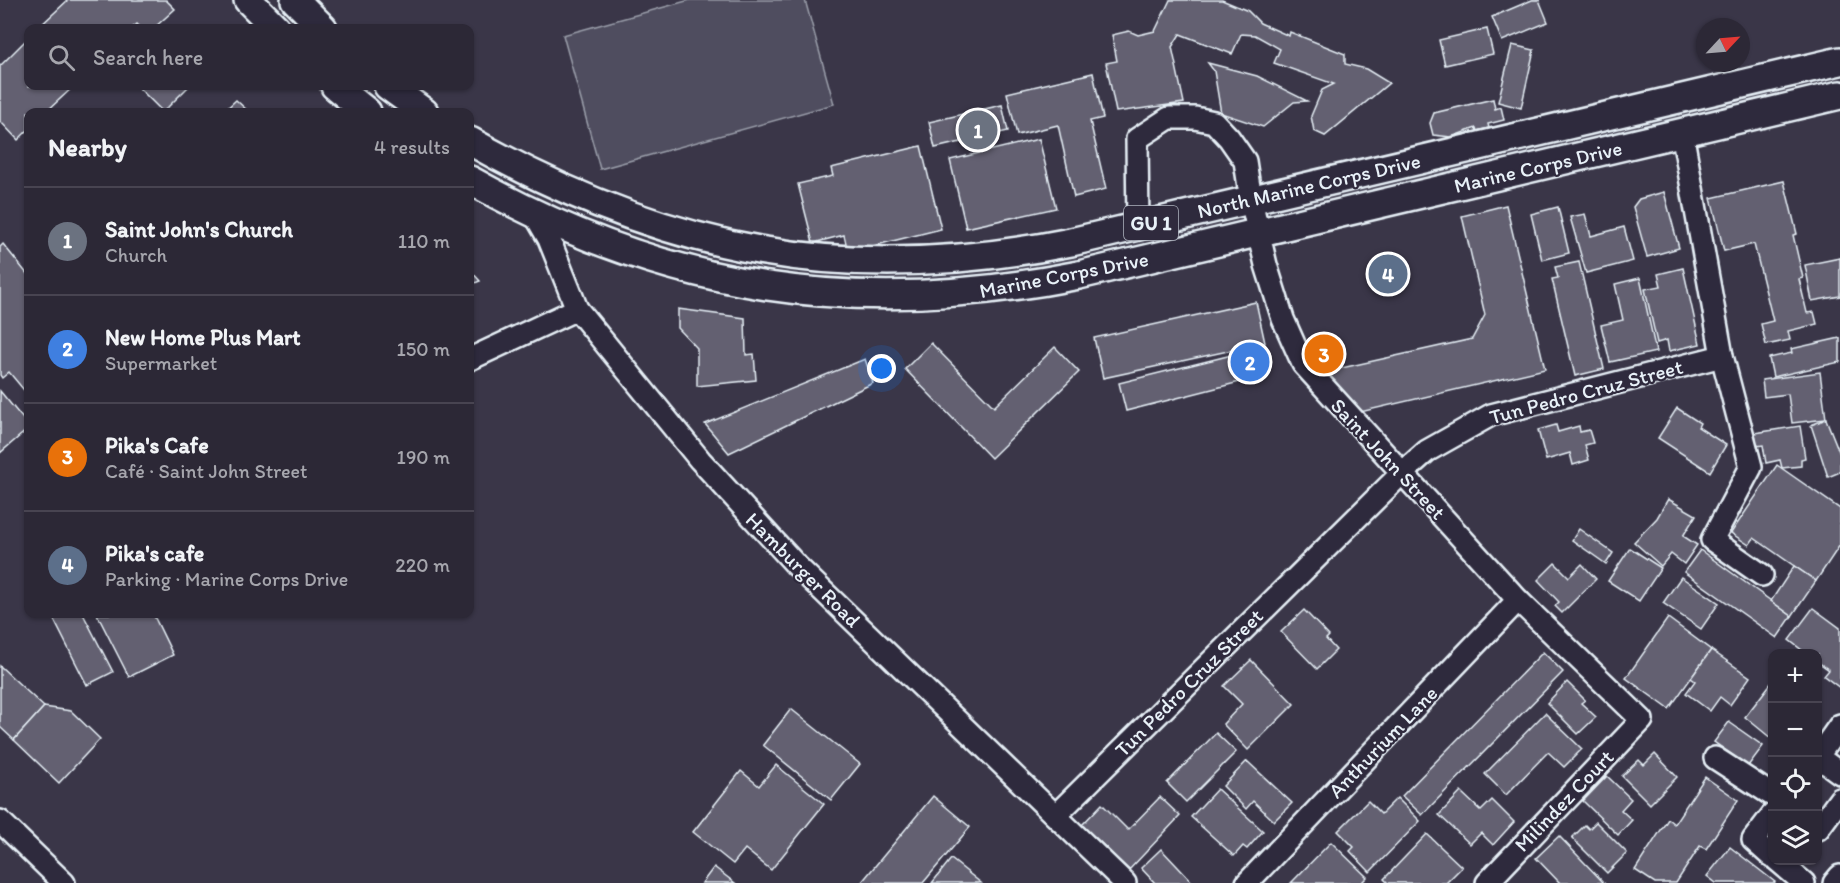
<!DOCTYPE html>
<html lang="en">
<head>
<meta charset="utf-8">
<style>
  body { margin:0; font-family:Itim,sans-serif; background:#34303e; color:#f1f3f6 }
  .controls { position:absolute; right:18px; bottom:18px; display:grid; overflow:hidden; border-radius:12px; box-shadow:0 2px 4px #0004 }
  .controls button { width:54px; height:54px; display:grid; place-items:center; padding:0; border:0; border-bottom:2px solid #484451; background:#2c2836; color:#f1f3f6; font:30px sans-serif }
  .compass { position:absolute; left:1696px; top:18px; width:54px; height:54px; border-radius:50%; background:#2c2836; box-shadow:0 2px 4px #0004; rotate:64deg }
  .you { position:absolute; left:882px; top:369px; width:21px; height:21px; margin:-15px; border:4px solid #fff; border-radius:50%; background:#1a73e8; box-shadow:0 0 0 9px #1a73e833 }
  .badge { display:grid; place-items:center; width:39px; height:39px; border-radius:50%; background:#ea580c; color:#fff; font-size:20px; font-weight:700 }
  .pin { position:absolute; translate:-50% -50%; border:3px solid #fff; box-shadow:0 2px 6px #0006 }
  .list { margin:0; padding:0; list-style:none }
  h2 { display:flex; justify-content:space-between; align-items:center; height:78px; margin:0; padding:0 24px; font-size:26px }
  h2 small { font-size:20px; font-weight:400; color:#a6a6ad }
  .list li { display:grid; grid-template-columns:39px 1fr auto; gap:18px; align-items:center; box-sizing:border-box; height:108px; padding:0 24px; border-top:2px solid #484451 }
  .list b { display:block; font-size:22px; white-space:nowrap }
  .list p { margin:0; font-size:20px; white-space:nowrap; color:#a6a6ad }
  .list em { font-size:20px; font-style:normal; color:#a6a6ad }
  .icon { flex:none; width:33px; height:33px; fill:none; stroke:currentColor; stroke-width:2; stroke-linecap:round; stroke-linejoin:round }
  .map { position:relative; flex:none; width:1840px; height:883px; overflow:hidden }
  .search { position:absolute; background:#2c2836; box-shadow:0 2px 4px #0004; left:24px; top:24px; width:450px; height:66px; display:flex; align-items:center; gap:15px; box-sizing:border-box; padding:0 21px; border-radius:12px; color:#a6a6ad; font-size:22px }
  .panel { position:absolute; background:#2c2836; box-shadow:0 2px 4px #0004; left:24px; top:108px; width:450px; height:510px; border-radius:12px }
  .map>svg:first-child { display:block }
  .green { fill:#504e5f; stroke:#9ca0ac; stroke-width:1.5 }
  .building { fill:#636171; stroke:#e8f1f8; stroke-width:1.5 }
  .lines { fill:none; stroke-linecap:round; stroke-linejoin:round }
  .minor-casing { stroke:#e8f1f8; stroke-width:26 }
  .major-casing { stroke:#e8f1f8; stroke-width:32 }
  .minor { stroke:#2f2a3d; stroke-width:21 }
  .major { stroke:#2f2a3d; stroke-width:27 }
  .labels { text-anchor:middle; stroke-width:4.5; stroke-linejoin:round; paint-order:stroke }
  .shield { fill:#2f2a3d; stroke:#b0b5c0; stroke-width:1.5 }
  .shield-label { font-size:20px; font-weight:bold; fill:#e8f1f8 }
  .street-label { font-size:21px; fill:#e8f1f8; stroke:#2f2a3d }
</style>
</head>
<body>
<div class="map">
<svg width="1840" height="883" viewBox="0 0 1840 883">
  <rect width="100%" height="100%" fill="#3a3648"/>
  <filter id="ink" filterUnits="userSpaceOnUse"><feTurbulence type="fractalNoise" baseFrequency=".0167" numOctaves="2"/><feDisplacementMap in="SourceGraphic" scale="12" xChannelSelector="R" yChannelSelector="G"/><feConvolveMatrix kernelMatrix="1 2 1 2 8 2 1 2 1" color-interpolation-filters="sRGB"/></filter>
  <g filter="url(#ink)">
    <polygon class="green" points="690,0 805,0 834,104 600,169 563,35"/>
    <g class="building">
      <polygon points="68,0 166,0 175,9 154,28 141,28 137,24 132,28 38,28"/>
      <polygon points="1170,0 1222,0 1248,11 1260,23 1289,36 1290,32 1345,54 1345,64 1366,69 1389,83 1325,136 1314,131 1311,116 1322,90 1334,84 1274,63 1280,49 1255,35 1241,34 1232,54 1180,34 1172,47 1184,103 1116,112 1106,63 1117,61 1112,35 1129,31 1138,35 1155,31"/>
      <polygon points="1532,0 1539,0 1548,22 1502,41 1492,17"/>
      <polygon points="1487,29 1493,54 1445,65 1439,40"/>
      <polygon points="28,38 28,86 74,86 46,112 28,112 28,130 18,140 0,121 0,66"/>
      <polygon points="1512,45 1534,50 1521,108 1498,102"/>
      <polygon points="1208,63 1257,76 1307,101 1294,102 1263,127 1221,113 1214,71"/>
      <polygon points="1093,73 1103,118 1090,121 1106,189 1074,197 1058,125 1017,135 1007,93"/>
      <polygon points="139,86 189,86 163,112 138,87"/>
      <polygon points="1493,99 1495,109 1501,107 1504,120 1488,124 1489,128 1477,131 1476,128 1451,137 1433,135 1430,123 1434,113"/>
      <polygon points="236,100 249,112 223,112"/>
      <polygon points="1002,105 1008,131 935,148 929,122"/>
      <polygon points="1039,139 1056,208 966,228 950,160"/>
      <polygon points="921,146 941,229 848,252 844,235 813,243 798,184 833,176 831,168"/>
      <polygon points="1784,181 1797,234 1793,235 1803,278 1799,279 1807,313 1814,312 1817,324 1788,331 1790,340 1766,345 1761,324 1773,321 1754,244 1724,251 1711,198"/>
      <polygon points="1664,192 1679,248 1647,257 1633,207 1639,199"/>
      <polygon points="1506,205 1545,369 1356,413 1332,389 1328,371 1472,339 1485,315 1462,216"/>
      <polygon points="1558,207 1569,253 1542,260 1531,214"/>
      <polygon points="1585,214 1591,236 1624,227 1633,261 1586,273 1570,217"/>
      <polygon points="3,244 28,275 28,395 9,372 2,378 0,375 0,247"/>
      <polygon points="1840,258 1840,296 1812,301 1805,265"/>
      <polygon points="1579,262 1604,369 1575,376 1552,279 1558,278 1555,267"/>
      <polygon points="1683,268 1700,344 1669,351 1667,340 1657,343 1645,289 1661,286 1658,274"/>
      <polygon points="470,270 480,281 470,285"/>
      <polygon points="1640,278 1656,352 1610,362 1601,325 1623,320 1615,284"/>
      <polygon points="1256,302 1265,343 1103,378 1094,338"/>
      <polygon points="678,309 745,318 746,355 754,354 756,380 697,386 697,348 678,328"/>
      <polygon points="1840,338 1840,362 1773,377 1769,358 1792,353 1791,349"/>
      <polygon points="931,343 994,407 1055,347 1079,372 991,458 905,369"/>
      <polygon points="1260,348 1267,375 1126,411 1119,383"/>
      <polygon points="865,359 873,383 729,453 705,424"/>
      <polygon points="1820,372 1826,419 1792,423 1788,394 1764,397 1762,380"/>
      <polygon points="0,391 28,425 28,429 0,453"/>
      <polygon points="1677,408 1700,423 1698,427 1726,445 1710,472 1658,438"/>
      <polygon points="1826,419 1840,454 1840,472 1828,477 1811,425"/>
      <polygon points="1556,425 1558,432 1579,426 1580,432 1589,430 1593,443 1585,445 1589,460 1573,465 1570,453 1546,460 1538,430"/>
      <polygon points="1800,426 1805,458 1801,459 1801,466 1782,468 1780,460 1766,463 1763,445 1757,446 1755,433"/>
      <polygon points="1777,465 1840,509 1840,545 1816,581 1754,538 1749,545 1731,533"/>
      <polygon points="1668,499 1696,515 1683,536 1697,545 1684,564 1671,554 1661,566 1634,542 1657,518"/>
      <polygon points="1579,529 1613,553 1606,564 1572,540"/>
      <polygon points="1630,548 1661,568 1639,601 1608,581"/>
      <polygon points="1700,550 1792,616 1777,638 1684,572"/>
      <polygon points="1555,563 1569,577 1582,564 1596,579 1562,613 1555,606 1559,602 1538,580"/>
      <polygon points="1794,566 1816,581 1792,616 1771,601"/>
      <polygon points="1681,577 1719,603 1701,629 1663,603"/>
      <polygon points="1813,608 1840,628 1840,688 1824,676 1829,670 1818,662 1818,654 1807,654 1789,640"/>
      <polygon points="1304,610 1329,636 1326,639 1336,650 1317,669 1281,632"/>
      <polygon points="51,614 83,614 113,672 87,685"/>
      <polygon points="97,614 153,614 173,655 129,677"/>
      <polygon points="1668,618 1711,650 1669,709 1626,678"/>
      <polygon points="1711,650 1750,677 1730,705 1720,697 1710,711 1686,693 1695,681 1691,678"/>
      <polygon points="1543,652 1563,672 1422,815 1402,796"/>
      <polygon points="1251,660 1294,704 1248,750 1223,724 1242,704 1224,686"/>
      <polygon points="0,666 44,707 14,740 0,727"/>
      <polygon points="1567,682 1585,700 1581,703 1596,717 1578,734 1547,703"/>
      <polygon points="1772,682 1772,739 1745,717"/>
      <polygon points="44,707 71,711 100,739 59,783 14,740"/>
      <polygon points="791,709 860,764 831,800 763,745"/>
      <polygon points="1545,713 1582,749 1564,767 1548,752 1506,795 1485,774"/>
      <polygon points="1729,722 1763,746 1748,766 1714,742"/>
      <polygon points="1216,733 1236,752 1186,802 1167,783"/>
      <polygon points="1655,754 1677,777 1650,804 1622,776 1639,760 1644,765"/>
      <polygon points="1247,761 1292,803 1274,821 1253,801 1246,809 1223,786"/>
      <polygon points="776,765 824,804 771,870 745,849 733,864 693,832 741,771 759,786"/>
      <polygon points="1607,776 1631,799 1621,810 1632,820 1618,835 1583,801"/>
      <polygon points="1705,777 1738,800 1706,849 1700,846 1676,883 1655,883 1635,870 1668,819 1674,824"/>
      <polygon points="1217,789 1263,831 1247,849 1243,846 1234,856 1191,817"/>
      <polygon points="1461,792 1481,811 1492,800 1514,822 1493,845 1481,833 1470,844 1439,815"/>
      <polygon points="933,796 970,827 923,883 861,883"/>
      <polygon points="1160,797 1180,816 1129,870 1082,825 1102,804 1128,830"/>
      <polygon points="1397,798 1420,821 1370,872 1350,851 1354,847 1338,831 1368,801 1381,814"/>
      <polygon points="1596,822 1627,853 1607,873 1572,838 1585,825 1589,829"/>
      <polygon points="1427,834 1462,867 1446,883 1388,883 1384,879"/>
      <polygon points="1559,836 1604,883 1560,883 1536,858"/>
      <polygon points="1331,842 1367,877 1361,883 1291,883"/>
      <polygon points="1730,847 1775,882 1774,883 1716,883 1707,876"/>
      <polygon points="1161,849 1193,883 1155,883 1141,868"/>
      <polygon points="951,859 981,883 932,883"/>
      <polygon points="714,867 735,883 702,883"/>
    </g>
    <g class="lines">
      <g class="minor-casing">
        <g id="minor">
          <polyline points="1682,132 1722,356 1751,467 1712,540 1762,575"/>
          <polyline points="535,215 549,239 577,309 700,460 797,566 1125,883"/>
          <polyline points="1138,226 1137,139 1169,118 1195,118 1214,122 1229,138 1245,161 1251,200 1266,265 1283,319 1303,364 1518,600 1642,720 1487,883"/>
          <polyline points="470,359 577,309"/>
          <polyline points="1818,756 1840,725"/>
          <polyline points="1818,757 1840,773"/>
          <polyline points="1715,758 1772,795"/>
          <polyline points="1056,815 1401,474 1427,451 1491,415 1722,356"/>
          <polyline points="1772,815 1753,840 1772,857"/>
          <polyline points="0,821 64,883"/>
          <polyline points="1818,829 1840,799"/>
          <polyline points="1777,860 1804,883"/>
          <polyline points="1247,883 1518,600"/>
          <polyline points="1834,883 1840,876"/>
        </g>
      </g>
      <g class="major-casing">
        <g id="major">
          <polyline points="248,0 276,28"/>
          <polyline points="295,0 323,28"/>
          <polyline points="335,86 367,112"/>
          <polyline points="388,86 424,112"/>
          <path d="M470,141C669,253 846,287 1071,242L1840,61"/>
          <path d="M470,180C668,291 856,319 1079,275L1840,95"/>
        </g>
      </g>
      <use href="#minor" class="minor"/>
      <use href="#major" class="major"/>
    </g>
  </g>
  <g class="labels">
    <rect class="shield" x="1124" y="206" width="54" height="34" rx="4.5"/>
    <g class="shield-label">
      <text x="1151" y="230">GU 1</text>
    </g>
    <g class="street-label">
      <text transform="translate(1538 167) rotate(-13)" y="7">Marine Corps Drive</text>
      <text transform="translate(1309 186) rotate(-13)" y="7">North Marine Corps Drive</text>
      <text transform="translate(1064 275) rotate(-11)" y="7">Marine Corps Drive</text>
      <text transform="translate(1586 392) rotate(-15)" y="7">Tun Pedro Cruz Street</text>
      <text transform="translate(1388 459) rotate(47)" y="7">Saint John Street</text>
      <text transform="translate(803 570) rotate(45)" y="7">Hamburger Road</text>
      <text transform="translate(1189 683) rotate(-45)" y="7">Tun Pedro Cruz Street</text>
      <text transform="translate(1383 742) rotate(-46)" y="7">Anthurium Lane</text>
      <text transform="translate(1564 801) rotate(-46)" y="7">Milindez Court</text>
    </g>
  </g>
</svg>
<div class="controls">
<button>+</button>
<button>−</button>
<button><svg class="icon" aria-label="locate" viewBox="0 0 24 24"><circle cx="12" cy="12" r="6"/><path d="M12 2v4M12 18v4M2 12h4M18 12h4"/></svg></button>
<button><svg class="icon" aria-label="layers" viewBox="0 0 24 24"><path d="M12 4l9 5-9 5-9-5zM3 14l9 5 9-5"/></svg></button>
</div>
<svg class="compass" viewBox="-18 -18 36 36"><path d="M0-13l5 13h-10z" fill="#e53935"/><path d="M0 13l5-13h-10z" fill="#a6a6ad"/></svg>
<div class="you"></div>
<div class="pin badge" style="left:978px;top:130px;background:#6b7280">1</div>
<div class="pin badge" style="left:1250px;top:362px;background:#3f7fe0">2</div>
<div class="pin badge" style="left:1324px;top:354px;background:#e8710a">3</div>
<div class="pin badge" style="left:1388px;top:274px;background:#5c6f8a">4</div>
<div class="search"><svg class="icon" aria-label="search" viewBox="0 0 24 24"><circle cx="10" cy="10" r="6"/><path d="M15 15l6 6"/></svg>Search here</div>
<section class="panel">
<h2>Nearby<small>4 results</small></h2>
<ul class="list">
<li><span class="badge" style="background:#6b7280">1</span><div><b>Saint John's Church</b><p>Church</p></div><em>110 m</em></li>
<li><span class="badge" style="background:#3f7fe0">2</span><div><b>New Home Plus Mart</b><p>Supermarket</p></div><em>150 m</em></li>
<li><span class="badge" style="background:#e8710a">3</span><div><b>Pika's Cafe</b><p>Café · Saint John Street</p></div><em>190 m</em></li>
<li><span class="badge" style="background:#5c6f8a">4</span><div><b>Pika's cafe</b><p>Parking · Marine Corps Drive</p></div><em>220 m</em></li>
</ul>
</section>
</div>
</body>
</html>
